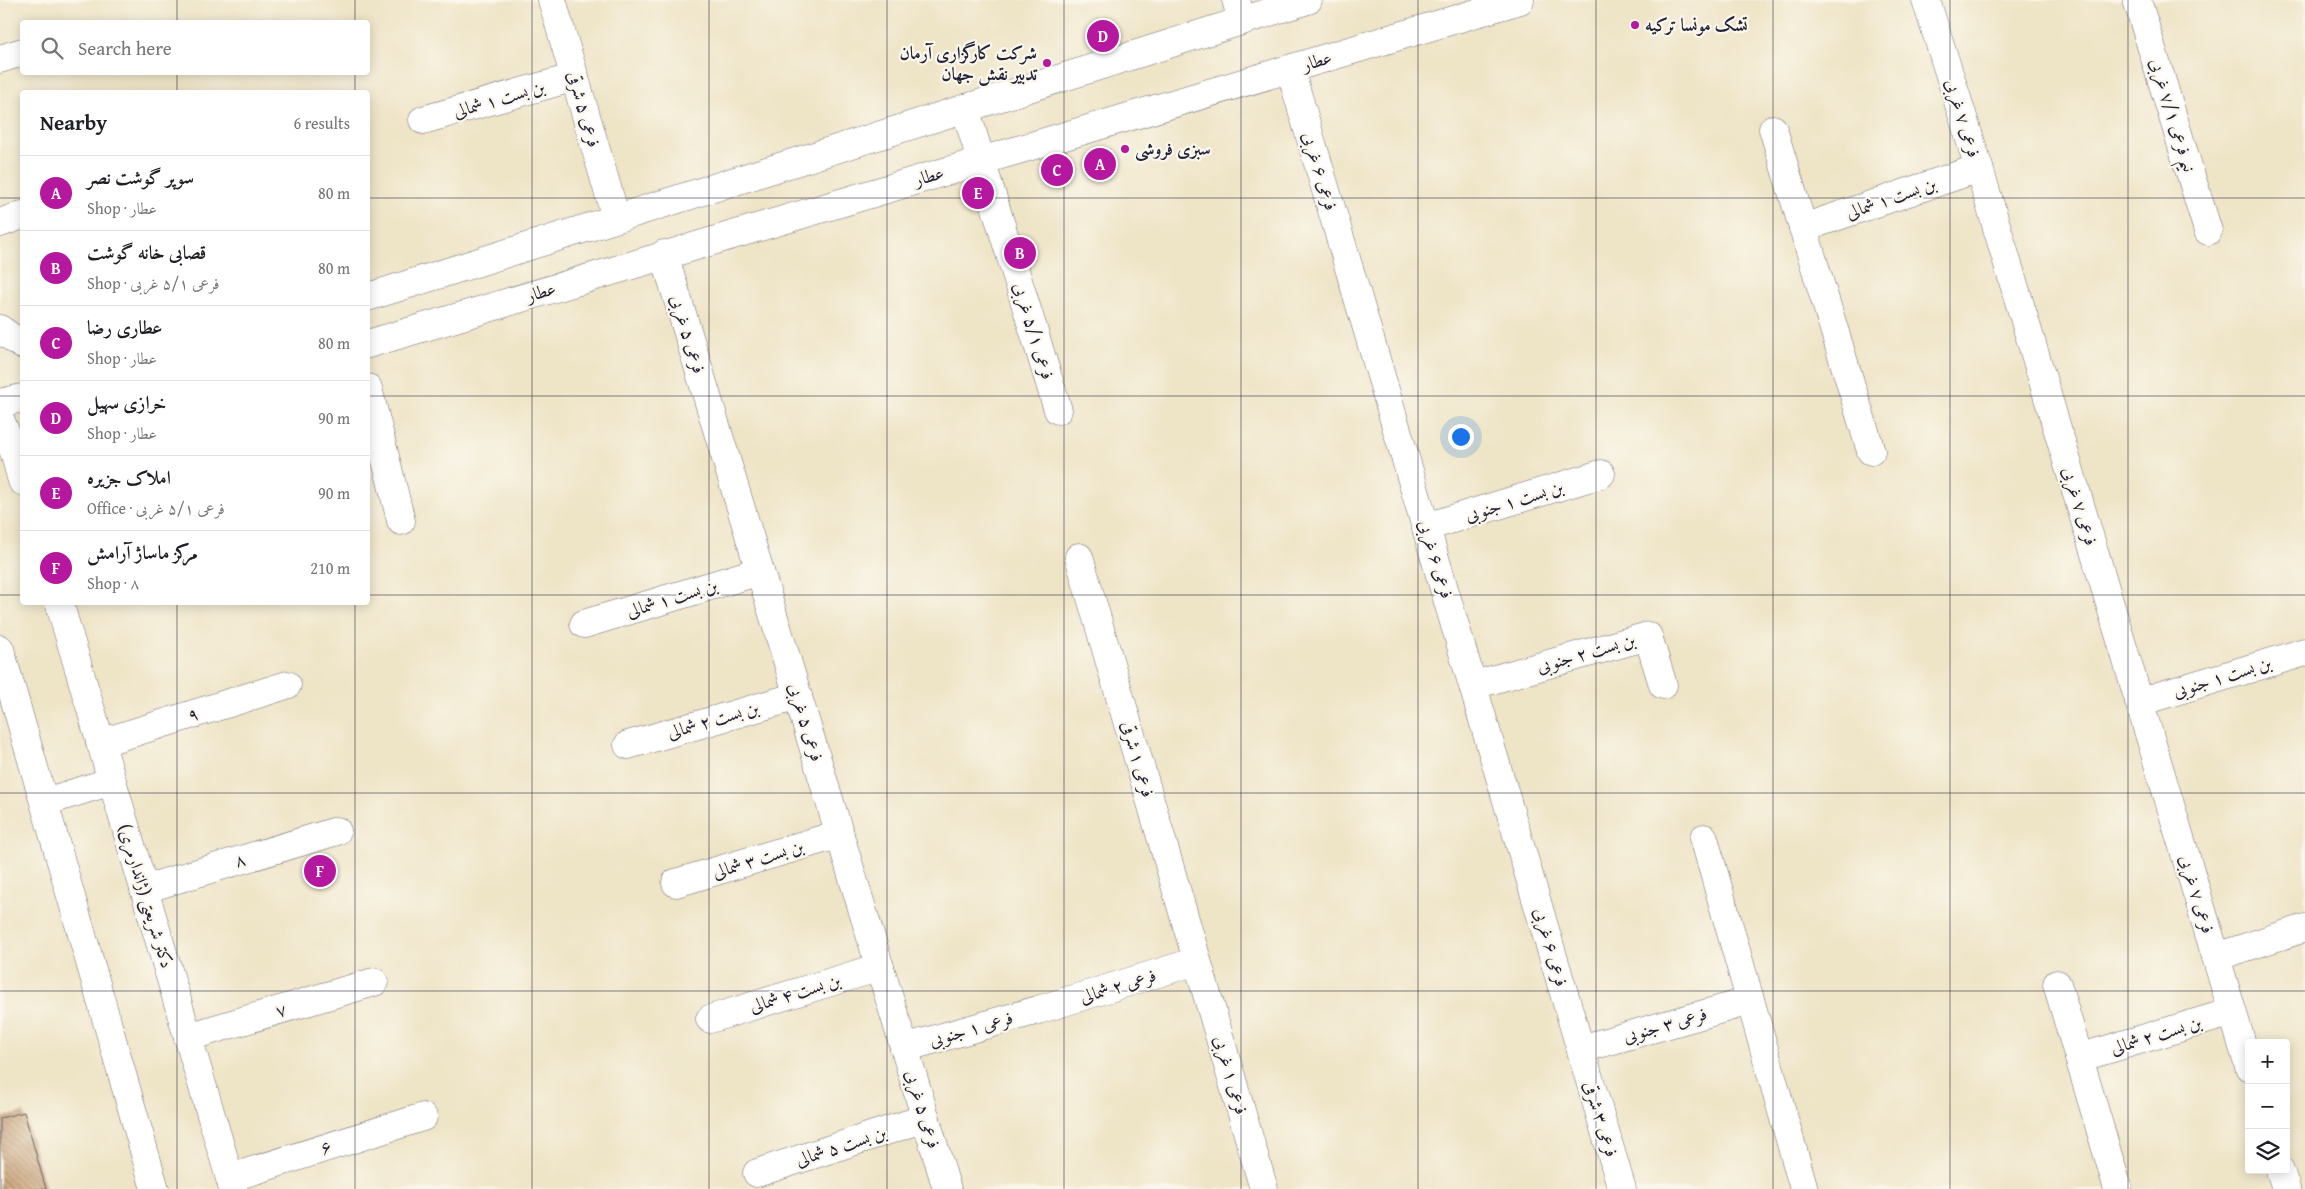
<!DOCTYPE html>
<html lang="en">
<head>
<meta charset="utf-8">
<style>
  body { margin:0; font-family:"Gentium Book Plus",Amiri,serif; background:#f6f6f6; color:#202124 }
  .controls { position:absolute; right:15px; bottom:15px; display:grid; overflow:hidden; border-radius:5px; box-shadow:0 2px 12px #0003 }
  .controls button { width:45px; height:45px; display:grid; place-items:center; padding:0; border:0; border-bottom:1px solid #e0e0e0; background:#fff; color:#202124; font:25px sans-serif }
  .you { position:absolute; left:1460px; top:436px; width:18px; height:18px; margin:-12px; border:4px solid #fff; border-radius:50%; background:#1a73e8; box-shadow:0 0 0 8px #1a73e833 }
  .badge { display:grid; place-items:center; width:32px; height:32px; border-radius:50%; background:#b5179e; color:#fff; font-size:16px; font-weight:700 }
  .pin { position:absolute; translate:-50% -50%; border:2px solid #fff; box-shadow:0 1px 5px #0006 }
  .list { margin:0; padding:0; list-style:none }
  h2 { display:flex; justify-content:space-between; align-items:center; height:65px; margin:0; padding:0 20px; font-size:21px }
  h2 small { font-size:16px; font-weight:400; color:#757577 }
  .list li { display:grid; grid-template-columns:32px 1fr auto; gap:15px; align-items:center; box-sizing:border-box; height:75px; padding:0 20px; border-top:1px solid #e0e0e0 }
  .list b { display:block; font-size:19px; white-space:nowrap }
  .list p { margin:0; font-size:16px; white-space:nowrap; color:#757577 }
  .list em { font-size:16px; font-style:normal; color:#757577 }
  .icon { flex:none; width:28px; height:28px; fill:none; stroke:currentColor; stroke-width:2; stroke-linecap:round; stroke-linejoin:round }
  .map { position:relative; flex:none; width:2305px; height:1189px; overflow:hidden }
  .search { position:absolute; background:#fff; box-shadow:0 2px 12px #0003; left:20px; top:20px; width:350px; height:55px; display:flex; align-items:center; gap:12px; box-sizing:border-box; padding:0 18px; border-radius:5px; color:#757577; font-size:19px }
  .panel { position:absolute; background:#fff; box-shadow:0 2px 12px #0003; left:20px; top:90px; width:350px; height:515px; border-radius:5px }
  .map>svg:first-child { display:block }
  .building { fill:url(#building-back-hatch) }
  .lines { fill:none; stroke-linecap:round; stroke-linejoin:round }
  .minor-casing { stroke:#69666c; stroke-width:29 }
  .secondary-casing { stroke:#69666c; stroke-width:29 }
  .minor { stroke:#fff; stroke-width:28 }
  .secondary { stroke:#fff; stroke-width:28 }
  .grid { fill:none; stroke:#22223b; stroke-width:1; stroke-opacity:0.55 }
  .poi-dot { fill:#b5179e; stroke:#fbf7ec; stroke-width:2 }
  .labels { text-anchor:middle; stroke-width:4.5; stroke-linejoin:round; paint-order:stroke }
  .poi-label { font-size:18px; font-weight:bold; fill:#22223b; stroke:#fbf7ec; text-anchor:start }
  .street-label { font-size:18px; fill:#22223b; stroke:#fbf7ec }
</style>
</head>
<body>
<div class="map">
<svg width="2305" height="1189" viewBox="0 0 2305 1189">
  <defs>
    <pattern id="building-back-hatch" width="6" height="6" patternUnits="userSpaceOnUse" patternTransform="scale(1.25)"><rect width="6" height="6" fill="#cca77f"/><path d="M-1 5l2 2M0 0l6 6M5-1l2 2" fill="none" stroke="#a58869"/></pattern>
  </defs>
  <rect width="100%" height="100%" fill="#fbf7ec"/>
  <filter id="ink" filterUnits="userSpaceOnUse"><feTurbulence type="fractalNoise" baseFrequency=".02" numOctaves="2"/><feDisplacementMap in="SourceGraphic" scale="10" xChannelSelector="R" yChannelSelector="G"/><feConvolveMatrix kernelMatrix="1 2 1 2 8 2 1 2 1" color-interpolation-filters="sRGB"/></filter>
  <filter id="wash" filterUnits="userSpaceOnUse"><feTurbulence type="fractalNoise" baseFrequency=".0096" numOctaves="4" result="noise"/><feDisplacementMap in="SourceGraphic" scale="20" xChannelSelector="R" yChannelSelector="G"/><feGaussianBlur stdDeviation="1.12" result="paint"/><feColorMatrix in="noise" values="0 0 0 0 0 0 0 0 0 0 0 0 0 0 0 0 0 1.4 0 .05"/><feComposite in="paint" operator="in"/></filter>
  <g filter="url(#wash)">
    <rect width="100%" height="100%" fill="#eee4c6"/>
    <g id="blocks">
      <polygon class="building" points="24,1112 46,1189 0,1189 0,1118"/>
    </g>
  </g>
  <g filter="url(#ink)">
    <use href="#blocks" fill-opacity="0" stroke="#69666c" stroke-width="1"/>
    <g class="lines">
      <g class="minor-casing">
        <g id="minor">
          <polyline points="552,0 616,218"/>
          <polyline points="1236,0 1242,21"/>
          <polyline points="1926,0 1979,168 2249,1067"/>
          <polyline points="2137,0 2208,231"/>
          <polyline points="0,59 22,52"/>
          <polyline points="1290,69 1622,1189"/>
          <polyline points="965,108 1058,410"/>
          <polyline points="423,120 575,77"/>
          <polyline points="1773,129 1871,451"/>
          <polyline points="0,223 22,215"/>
          <polyline points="1803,228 1979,168"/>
          <polyline points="664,254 947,1189"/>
          <polyline points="368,388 401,521"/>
          <polyline points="1426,527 1601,474"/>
          <polyline points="1079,557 1264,1189"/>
          <polyline points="584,624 760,571"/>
          <polyline points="1474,685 1648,636 1663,685"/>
          <polyline points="2139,702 2305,652"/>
          <polyline points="100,743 287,685"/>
          <polyline points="628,745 798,696"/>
          <polyline points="1704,838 1804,1189"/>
          <polyline points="676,883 840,834"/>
          <polyline points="144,889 337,831"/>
          <polyline points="2216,957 2305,928"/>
          <polyline points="2057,984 2118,1189"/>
          <polyline points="710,1019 880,967"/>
          <polyline points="188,1037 374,982"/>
          <polyline points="904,1048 1038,1010 1197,961"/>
          <polyline points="1581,1049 1750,1001"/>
          <polyline points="2079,1058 2232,1012"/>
          <polyline points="2280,1170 2286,1189"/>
          <polyline points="757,1173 926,1118"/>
          <polyline points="230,1178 423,1117"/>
        </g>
      </g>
      <g class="secondary-casing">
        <g id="secondary">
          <polyline points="368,297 1308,0"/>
          <polyline points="0,329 22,345"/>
          <polyline points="368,344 1520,0"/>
          <polyline points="0,403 22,398"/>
          <polyline points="0,419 14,452 22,481"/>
          <polyline points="59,602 233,1189"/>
          <polyline points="0,649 155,1189"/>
          <polyline points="45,802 112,781"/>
        </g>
      </g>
      <use href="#minor" class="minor"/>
      <use href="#secondary" class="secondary"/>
    </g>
  </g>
  <path class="grid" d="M177,0V22M355,0V22M532,0V1189M709,0V1189M887,0V1189M1064,0V1189M1241,0V1189M1418,0V1189M1596,0V1189M1773,0V1189M1950,0V1189M2128,0V1189M177,72V92M355,72V92M0,198H22M368,198H2305M0,396H22M368,396H2305M0,595H22M368,595H2305M177,602V1189M355,602V1189M0,793H2305M0,991H2305"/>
  <g class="poi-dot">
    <circle cx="1635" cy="25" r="5"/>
    <circle cx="1047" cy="63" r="5"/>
    <circle cx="1125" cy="149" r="5"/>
  </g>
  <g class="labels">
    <g class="poi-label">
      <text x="1645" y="31">تشک مونسا ترکیه</text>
      <text x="1037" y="59" text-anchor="end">شرکت کارگزاری آرمان<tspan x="1037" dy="21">تدبیر نقش جهان</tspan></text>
      <text x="1135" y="155">سبزی فروشی</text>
    </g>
    <g class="street-label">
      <text transform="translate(1317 61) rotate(-17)" y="6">عطار</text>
      <text transform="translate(499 99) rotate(-16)" y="6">بن بست ۱ شمالی</text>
      <text transform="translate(584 109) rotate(74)" y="6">فرعی ۵ شرقی</text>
      <text transform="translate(2173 115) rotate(73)" y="6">نیم فرعی ۷/۱ غربی</text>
      <text transform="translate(1963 118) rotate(73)" y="6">فرعی ۷ غربی</text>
      <text transform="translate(1320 171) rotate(73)" y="6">فرعی ۶ غربی</text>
      <text transform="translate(929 176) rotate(-16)" y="6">عطار</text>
      <text transform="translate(1891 198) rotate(-19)" y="6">بن بست ۱ شمالی</text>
      <text transform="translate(541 292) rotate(-17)" y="6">عطار</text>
      <text transform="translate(1034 331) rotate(73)" y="6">فرعی ۵/۱ غربی</text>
      <text transform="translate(688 334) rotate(73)" y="6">فرعی ۵ غربی</text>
      <text transform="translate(1514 501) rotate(-17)" y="6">بن بست ۱ جنوبی</text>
      <text transform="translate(2080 506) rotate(73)" y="6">فرعی ۷ غربی</text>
      <text transform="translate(1436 559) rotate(73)" y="6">فرعی ۶ غربی</text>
      <text transform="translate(672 598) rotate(-17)" y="6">بن بست ۱ شمالی</text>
      <text transform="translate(1586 653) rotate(-16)" y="6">بن بست ۲ جنوبی</text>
      <text transform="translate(2222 677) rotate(-17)" y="6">بن بست ۱ جنوبی</text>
      <text transform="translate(193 714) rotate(-17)" y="6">۹</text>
      <text transform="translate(713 720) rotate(-16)" y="6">بن بست ۲ شمالی</text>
      <text transform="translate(806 722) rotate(73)" y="6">فرعی ۵ غربی</text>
      <text transform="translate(1138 759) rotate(74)" y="6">فرعی ۱ شرقی</text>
      <text transform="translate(758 859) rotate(-17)" y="6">بن بست ۳ شمالی</text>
      <text transform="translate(240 860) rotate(-17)" y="6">۸</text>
      <text transform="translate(2197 894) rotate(73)" y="6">فرعی ۷ غربی</text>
      <text transform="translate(146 896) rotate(73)" y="6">دکتر شریعتی (ژاندارمری)</text>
      <text transform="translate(1551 947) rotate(74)" y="6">فرعی ۶ غربی</text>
      <text transform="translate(1118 986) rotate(-17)" y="6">فرعی ۲ شمالی</text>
      <text transform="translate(795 993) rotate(-17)" y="6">بن بست ۴ شمالی</text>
      <text transform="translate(281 1010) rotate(-16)" y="6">۷</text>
      <text transform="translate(1665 1025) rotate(-16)" y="6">فرعی ۳ جنوبی</text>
      <text transform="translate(971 1029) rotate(-16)" y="6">فرعی ۱ جنوبی</text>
      <text transform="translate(2156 1035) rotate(-17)" y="6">بن بست ۲ شمالی</text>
      <text transform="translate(1231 1075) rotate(74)" y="6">فرعی ۱ غربی</text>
      <text transform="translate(923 1109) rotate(73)" y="6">فرعی ۵ غربی</text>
      <text transform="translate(1601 1119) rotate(73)" y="6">فرعی ۳ شرقی</text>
      <text transform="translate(841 1146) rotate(-18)" y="6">بن بست ۵ شمالی</text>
      <text transform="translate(326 1147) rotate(-18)" y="6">۶</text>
    </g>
  </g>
</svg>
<div class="controls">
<button>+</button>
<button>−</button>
<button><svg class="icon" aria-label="layers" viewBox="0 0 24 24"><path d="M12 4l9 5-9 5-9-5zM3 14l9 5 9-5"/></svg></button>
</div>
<div class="you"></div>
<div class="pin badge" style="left:1100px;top:164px">A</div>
<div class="pin badge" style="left:1020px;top:253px">B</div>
<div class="pin badge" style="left:1057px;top:170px">C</div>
<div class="pin badge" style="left:1103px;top:36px">D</div>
<div class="pin badge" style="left:978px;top:193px">E</div>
<div class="pin badge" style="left:320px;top:871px">F</div>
<div class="search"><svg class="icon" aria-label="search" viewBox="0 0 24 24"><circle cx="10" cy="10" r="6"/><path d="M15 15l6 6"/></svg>Search here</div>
<section class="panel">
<h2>Nearby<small>6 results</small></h2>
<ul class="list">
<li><span class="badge">A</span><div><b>سوپر گوشت نصر</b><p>Shop · عطار</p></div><em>80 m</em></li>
<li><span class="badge">B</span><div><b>قصابی خانه گوشت</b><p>Shop · فرعی ۵/۱ غربی</p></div><em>80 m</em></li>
<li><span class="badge">C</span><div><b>عطاری رضا</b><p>Shop · عطار</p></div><em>80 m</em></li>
<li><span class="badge">D</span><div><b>خرازی سهیل</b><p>Shop · عطار</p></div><em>90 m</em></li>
<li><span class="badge">E</span><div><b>املاک جزیره</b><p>Office · فرعی ۵/۱ غربی</p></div><em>90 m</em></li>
<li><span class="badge">F</span><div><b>مرکز ماساژ آرامش</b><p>Shop · ۸</p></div><em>210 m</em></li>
</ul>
</section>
</div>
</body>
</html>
